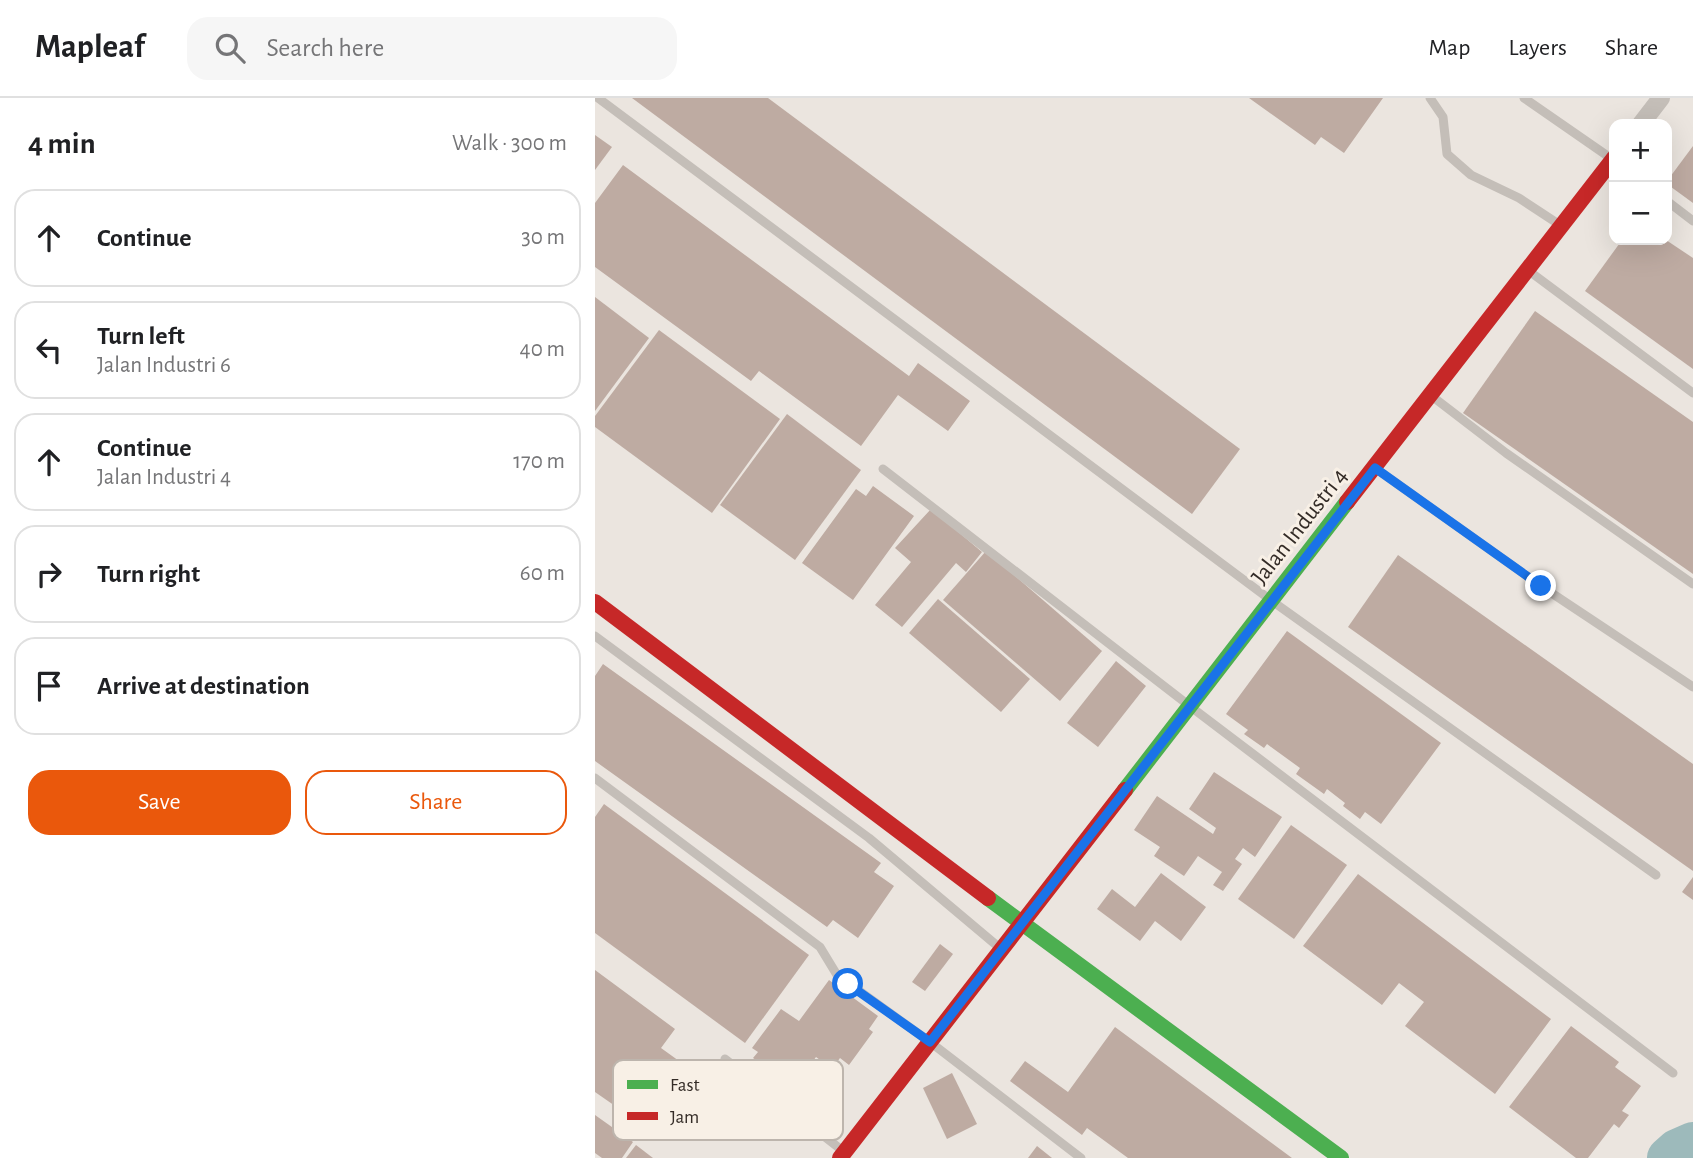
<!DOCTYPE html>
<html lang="en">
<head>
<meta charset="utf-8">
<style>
  body { margin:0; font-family:"Alegreya Sans",sans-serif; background:#f6f6f6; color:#202124 }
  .controls { position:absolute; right:21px; top:21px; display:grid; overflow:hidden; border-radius:14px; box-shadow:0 7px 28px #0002 }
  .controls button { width:63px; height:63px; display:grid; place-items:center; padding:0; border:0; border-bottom:2px solid #e0e0e0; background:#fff; color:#202124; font:35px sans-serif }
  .stop { position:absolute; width:21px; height:21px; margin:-16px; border:5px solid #1a73e8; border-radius:50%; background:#fff }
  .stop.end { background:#1a73e8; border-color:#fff; box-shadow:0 2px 7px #0008 }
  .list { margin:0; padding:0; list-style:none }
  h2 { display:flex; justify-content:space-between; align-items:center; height:91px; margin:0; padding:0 28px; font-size:30px }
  h2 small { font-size:23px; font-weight:400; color:#757577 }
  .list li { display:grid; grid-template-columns:46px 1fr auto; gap:21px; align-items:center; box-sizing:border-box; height:98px; margin:0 14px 14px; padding:0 14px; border:2px solid #e0e0e0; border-radius:21px }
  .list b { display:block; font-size:26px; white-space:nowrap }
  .list p { margin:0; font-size:23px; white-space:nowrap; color:#757577 }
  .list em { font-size:23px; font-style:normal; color:#757577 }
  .actions { display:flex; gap:14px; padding:21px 28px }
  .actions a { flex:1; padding:16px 0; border:2px solid #ea580c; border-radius:21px; text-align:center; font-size:24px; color:#ea580c }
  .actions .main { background:#ea580c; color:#fff }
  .icon { flex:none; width:38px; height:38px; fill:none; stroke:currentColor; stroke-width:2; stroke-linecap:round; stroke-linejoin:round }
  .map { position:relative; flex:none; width:1098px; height:1060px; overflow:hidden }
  header { display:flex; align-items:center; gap:42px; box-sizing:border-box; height:98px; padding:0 35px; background:#fff; border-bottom:2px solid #e0e0e0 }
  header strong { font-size:33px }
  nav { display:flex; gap:38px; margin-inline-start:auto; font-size:24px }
  .search { width:490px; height:63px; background:#f6f6f6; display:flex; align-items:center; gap:18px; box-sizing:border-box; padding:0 24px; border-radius:21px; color:#757577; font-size:26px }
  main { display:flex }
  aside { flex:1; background:#fff }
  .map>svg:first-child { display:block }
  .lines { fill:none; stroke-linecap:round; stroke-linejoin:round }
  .river { stroke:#9dbabb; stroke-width:42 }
  .building { fill:#beaba2 }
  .lane { stroke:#c4beb8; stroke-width:9 }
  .street { stroke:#c4beb8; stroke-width:18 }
  .fast { stroke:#4caf50; stroke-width:16 }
  .jam { stroke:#c62828; stroke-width:16 }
  .route { stroke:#1a73e8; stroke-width:9 }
  .labels { text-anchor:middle; stroke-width:6; stroke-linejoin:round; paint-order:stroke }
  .street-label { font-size:24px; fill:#342c27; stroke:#f8f0e6 }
  .key { fill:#f8f0e6; stroke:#bdb5ad; stroke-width:2 }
  .key-label { font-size:19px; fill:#342c27 }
</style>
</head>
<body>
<header>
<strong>Mapleaf</strong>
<div class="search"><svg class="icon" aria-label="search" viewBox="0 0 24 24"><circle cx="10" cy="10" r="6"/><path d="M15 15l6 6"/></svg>Search here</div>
<nav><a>Map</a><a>Layers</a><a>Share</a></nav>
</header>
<main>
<aside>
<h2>4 min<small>Walk · 300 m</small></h2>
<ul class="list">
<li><svg class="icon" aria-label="ahead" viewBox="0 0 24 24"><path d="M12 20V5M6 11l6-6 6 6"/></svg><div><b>Continue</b></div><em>30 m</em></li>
<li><svg class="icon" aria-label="left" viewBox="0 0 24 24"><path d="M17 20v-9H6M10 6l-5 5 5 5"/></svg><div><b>Turn left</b><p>Jalan Industri 6</p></div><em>40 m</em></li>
<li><svg class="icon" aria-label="ahead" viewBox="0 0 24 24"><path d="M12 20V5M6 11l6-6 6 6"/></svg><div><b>Continue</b><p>Jalan Industri 4</p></div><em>170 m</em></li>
<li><svg class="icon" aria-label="right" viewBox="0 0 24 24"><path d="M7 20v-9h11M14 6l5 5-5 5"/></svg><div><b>Turn right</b></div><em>60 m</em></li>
<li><svg class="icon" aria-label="arrive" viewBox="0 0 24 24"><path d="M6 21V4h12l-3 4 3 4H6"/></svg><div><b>Arrive at destination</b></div></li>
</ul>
<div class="actions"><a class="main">Save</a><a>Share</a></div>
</aside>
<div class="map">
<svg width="1098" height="1060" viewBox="0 0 1098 1060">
  <rect width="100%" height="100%" fill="#ebe5df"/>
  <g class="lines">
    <polyline class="river" points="1073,1060 1082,1052 1098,1045"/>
  </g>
  <g class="building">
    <polygon points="37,0 173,0 645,351 597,416"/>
    <polygon points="654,0 788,0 749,55 726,39 720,47"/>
    <polygon points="0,37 17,49 0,72"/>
    <polygon points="1098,48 1098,105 1072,86 1072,83"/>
    <polygon points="28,67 314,278 323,265 375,303 353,333 303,297 266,348 164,273 156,283 0,169 0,105"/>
    <polygon points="1027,142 1071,142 1098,160 1098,271 990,193"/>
    <polygon points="0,199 54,240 0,313"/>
    <polygon points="940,213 1098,324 1098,476 868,315"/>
    <polygon points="64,232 185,321 117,415 0,329 0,318"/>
    <polygon points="192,316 266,372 200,462 125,407"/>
    <polygon points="278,388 319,418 258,502 207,465 261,391 271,398"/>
    <polygon points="336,411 387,454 371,474 361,465 307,529 280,507 316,464 300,450"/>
    <polygon points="391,453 507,553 465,603 348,502"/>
    <polygon points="803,457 1098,666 1098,773 753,529"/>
    <polygon points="343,501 435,581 406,614 314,535"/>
    <polygon points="692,533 846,645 786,726 770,714 765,721 748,708 750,705 732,691 729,696 701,676 705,670 672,646 669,650 649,636 653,632 631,616"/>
    <polygon points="521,563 551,588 503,649 472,625"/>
    <polygon points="8,566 286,765 279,774 299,788 263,840 238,822 232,829 0,663 0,578"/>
    <polygon points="619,674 687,719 660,759 648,750 640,761 647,766 628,793 618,787 627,774 603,758 589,778 559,758 565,749 539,732 562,698 618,736 621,730 594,711"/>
    <polygon points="9,706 214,857 150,945 0,835 0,719"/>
    <polygon points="696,727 752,767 699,841 643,801"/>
    <polygon points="566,775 611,809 586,843 560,823 545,843 502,811 517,791 540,809"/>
    <polygon points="763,776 956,921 900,996 810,928 829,904 804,885 787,907 708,848"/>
    <polygon points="1098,779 1098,802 1087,794"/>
    <polygon points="345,846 358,856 330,893 317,884"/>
    <polygon points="0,872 80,931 66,950 116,986 79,1035 31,999 23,1010 0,994"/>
    <polygon points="234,882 283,918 274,931 278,934 254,967 245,960 237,971 221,959 204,982 191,972 186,980 158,960 163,954 157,950 186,911 204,923"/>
    <polygon points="976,928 1024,964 1020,969 1046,988 1027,1013 1034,1017 1024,1030 1019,1026 993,1060 981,1060 914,1009"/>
    <polygon points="520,929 697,1060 533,1060 492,1030 487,1037 415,983 430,963 473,994"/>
    <polygon points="357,975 382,1026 352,1041 328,990"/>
    <polygon points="0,1017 38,1044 27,1060 7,1060 0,1055"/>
    <polygon points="41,1047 58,1060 31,1060"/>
    <polygon points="442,1048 457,1060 433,1060"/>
  </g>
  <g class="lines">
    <g class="lane">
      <polyline points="3,0 677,503 1061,777"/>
      <polyline points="835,0 848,19 852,56 876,77 924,100 965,127"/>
      <polyline points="929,0 1017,61"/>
      <polyline points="1072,103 1098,123"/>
      <polyline points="934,173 1098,295"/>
      <polyline points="838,299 911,355 1098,486"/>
      <polyline points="780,370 946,488 1098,589"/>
      <polyline points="288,371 596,609 1078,975"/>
      <polyline points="0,538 274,740 406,851"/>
      <polyline points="0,680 225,849 242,877 335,944 486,1060"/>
      <polyline points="130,961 248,1053"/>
    </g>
    <polyline class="street" points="1046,26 1066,0"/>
    <g class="fast">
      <polyline points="530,692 752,404"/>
      <polyline points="393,800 746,1060"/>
    </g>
    <g class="jam">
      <polyline points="752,404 1019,60"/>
      <polyline points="0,504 393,800"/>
      <polyline points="245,1060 530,692"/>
    </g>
  </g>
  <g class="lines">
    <polyline class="route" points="253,886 335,944 780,370 946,488"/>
  </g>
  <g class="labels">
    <g class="street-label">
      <text transform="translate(704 428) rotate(-52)" y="8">Jalan Industri 4</text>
    </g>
  </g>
  <rect x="18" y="962" width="230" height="80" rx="10" class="key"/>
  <rect x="32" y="982" width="31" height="9" fill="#4caf50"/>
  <rect x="32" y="1014" width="31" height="8" fill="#c62828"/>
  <g class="key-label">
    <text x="75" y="993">Fast</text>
    <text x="75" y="1025">Jam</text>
  </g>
</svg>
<div class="controls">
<button>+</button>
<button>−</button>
</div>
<div class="stop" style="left:253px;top:886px"></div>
<div class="stop end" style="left:946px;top:488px"></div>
</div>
</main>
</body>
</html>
